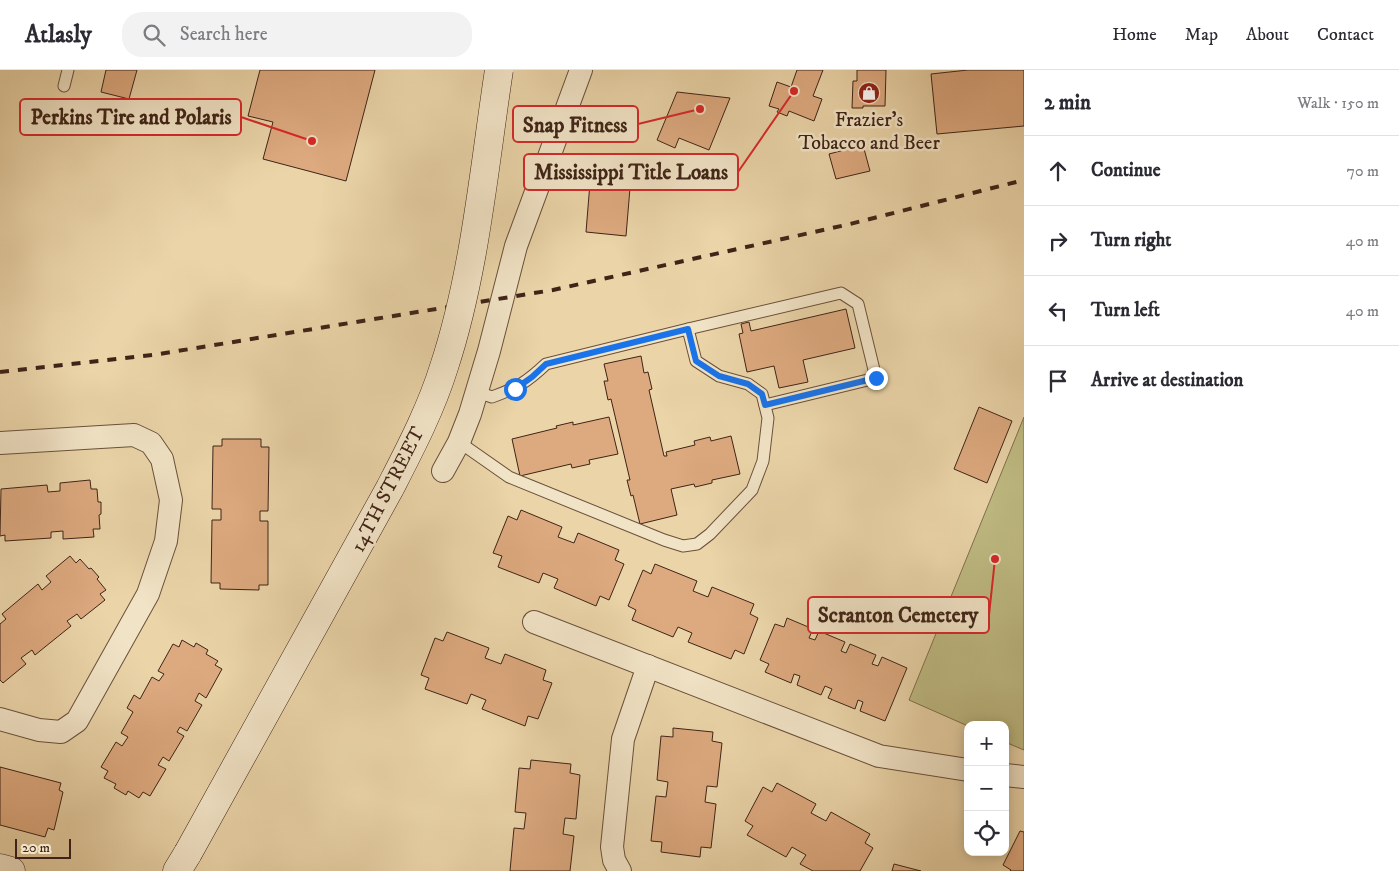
<!DOCTYPE html>
<html lang="en">
<head>
<meta charset="utf-8">
<style>
  body { margin:0; font-family:"IM FELL DW Pica",serif; background:#f2f2f3; color:#2b2b33 }
  .controls { position:absolute; right:15px; bottom:15px; display:grid; overflow:hidden; border-radius:10px; box-shadow:0 2px 12px #0003 }
  .controls button { width:45px; height:45px; display:grid; place-items:center; padding:0; border:0; border-bottom:1px solid #e1e1e2; background:#fff; color:#2b2b33; font:25px sans-serif }
  .scale { position:absolute; left:15px; bottom:12px; width:56px; box-sizing:border-box; padding-left:5px; border:2px solid #3f2417; border-top:0; font-size:14px; line-height:18px; white-space:nowrap; color:#3f2417; -webkit-text-stroke:4px #f1e3c6; paint-order:stroke }
  .stop { position:absolute; width:15px; height:15px; margin:-11px; border:4px solid #1a73e8; border-radius:50%; background:#fff }
  .stop.end { background:#1a73e8; border-color:#fff; box-shadow:0 1px 5px #0008 }
  .list { margin:0; padding:0; list-style:none }
  h2 { display:flex; justify-content:space-between; align-items:center; height:65px; margin:0; padding:0 20px; font-size:21px }
  h2 small { font-size:16px; font-weight:400; color:#7c7c81 }
  .list li { display:grid; grid-template-columns:32px 1fr auto; gap:15px; align-items:center; box-sizing:border-box; height:70px; padding:0 20px; border-top:1px solid #e1e1e2 }
  .list b { display:block; font-size:19px; white-space:nowrap }
  .list em { font-size:16px; font-style:normal; color:#7c7c81 }
  .icon { flex:none; width:28px; height:28px; fill:none; stroke:currentColor; stroke-width:2; stroke-linecap:round; stroke-linejoin:round }
  .map { position:relative; flex:none; width:1024px; height:801px; overflow:hidden }
  header { display:flex; align-items:center; gap:30px; box-sizing:border-box; height:70px; padding:0 25px; background:#fff; border-bottom:1px solid #e1e1e2 }
  header strong { font-size:24px }
  nav { display:flex; gap:28px; margin-inline-start:auto; font-size:18px }
  .search { width:350px; height:45px; background:#f2f2f3; display:flex; align-items:center; gap:12px; box-sizing:border-box; padding:0 18px; border-radius:20px; color:#7c7c81; font-size:19px }
  main { display:flex }
  aside { flex:1; background:#fff }
  .map>svg:first-child { display:block }
  .green { fill:#bfbb83; stroke:#7f704d }
  .building { fill:#dda97f; stroke:#3f2417 }
  .lines { fill:none; stroke-linecap:round; stroke-linejoin:round }
  .lane-casing { stroke:#6a503b; stroke-width:13 }
  .street-casing { stroke:#6a503b; stroke-width:24 }
  .secondary-casing { stroke:#3f2417; stroke-width:29 }
  .lane { stroke:#f1e3c6; stroke-width:11 }
  .street { stroke:#f1e3c6; stroke-width:22 }
  .secondary { stroke:#f1e3c6; stroke-width:28 }
  .rail { stroke:#3f2417; stroke-width:4; stroke-dasharray:9 9; stroke-linecap:butt }
  .secondary-bridge-casing { stroke:#3f2417; stroke-width:29; stroke-linecap:butt }
  .secondary-bridge { stroke:#f1e3c6; stroke-width:28 }
  .route { stroke:#1a73e8; stroke-width:6 }
  .labels { text-anchor:middle; stroke-width:5; stroke-linejoin:round; paint-order:stroke }
  .poi-label { font-size:20px; fill:#3f2417; stroke:#f1e3c6 }
  .street-label { font-size:20px; fill:#3f2417; stroke:#f1e3c6 }
  .leader { fill:none; stroke:#d62828; stroke-width:2 }
  .callout-dot { fill:#d62828; stroke:#f1e3c6; stroke-width:2 }
  .callout { fill:#f1e3c6; stroke:#d62828; stroke-width:2 }
  .callout-label { font-size:21px; text-anchor:middle; font-weight:bold; fill:#3f2417 }
</style>
</head>
<body>
<header>
<strong>Atlasly</strong>
<div class="search"><svg class="icon" aria-label="search" viewBox="0 0 24 24"><circle cx="10" cy="10" r="6"/><path d="M15 15l6 6"/></svg>Search here</div>
<nav><a>Home</a><a>Map</a><a>About</a><a>Contact</a></nav>
</header>
<main>
<div class="map">
<svg width="1024" height="801" viewBox="0 0 1024 801">
  <rect width="100%" height="100%" fill="#ead4a8"/>
  <filter id="stains"><feTurbulence type="fractalNoise" baseFrequency=".004" numOctaves="4"/><feColorMatrix values="0 0 0 0 .2 0 0 0 0 .09 0 0 0 0 .02 0 0 0 .5 -.17"/></filter>
  <radialGradient id="worn" r=".72"><stop offset=".6" stop-color="#630" stop-opacity="0"/><stop offset="1" stop-color="#630" stop-opacity=".3"/></radialGradient>
  <polygon class="green" points="1024,347 1024,680 1005,672 1005,655 968,656 909,630"/>
  <g class="building">
    <polygon points="106,0 137,0 129,29 101,22"/>
    <polygon points="260,0 375,0 346,111 263,89 273,52 248,46"/>
    <polygon points="797,0 823,0 813,26 822,29 814,51 789,41 787,46 777,42 779,39 769,36 777,12 791,17"/>
    <polygon points="857,0 886,0 885,36 863,36 863,38 852,38 853,11 857,11"/>
    <polygon points="968,0 1024,0 1024,56 937,64 931,4"/>
    <polygon points="677,22 730,28 709,80 679,68 675,78 657,70"/>
    <polygon points="863,75 870,101 836,109 829,84"/>
    <polygon points="592,88 639,92 637,119 630,118 626,166 586,162"/>
    <polygon points="846,239 855,278 803,290 808,312 779,318 774,296 747,302 739,264 743,263 741,254 749,252 751,261"/>
    <polygon points="641,286 644,303 648,302 652,319 649,320 664,386 667,386 666,382 695,375 694,371 710,367 711,371 731,366 740,404 712,410 712,413 695,417 694,414 671,419 677,445 640,454 633,425 631,426 627,410 630,410 611,329 608,330 604,311 608,311 604,294"/>
    <polygon points="979,337 1012,351 987,413 954,399"/>
    <polygon points="609,347 618,384 589,390 590,394 572,398 571,394 520,406 512,369 557,358 556,356 573,352 573,355"/>
    <polygon points="222,369 261,369 261,377 269,377 268,441 260,441 260,451 268,451 268,515 259,515 259,520 220,519 220,513 211,513 212,450 221,450 221,439 212,439 213,376 222,376"/>
    <polygon points="90,410 91,419 97,419 98,432 101,432 101,444 99,445 100,459 93,459 94,467 63,469 63,461 51,462 51,468 5,471 5,465 0,466 1,419 47,415 48,422 60,421 60,413"/>
    <polygon points="521,440 562,457 558,467 574,473 578,463 619,480 615,490 624,494 609,530 600,526 596,536 554,518 558,509 543,503 539,513 498,497 502,486 493,483 508,446 517,450"/>
    <polygon points="70,486 76,493 80,489 89,499 91,498 99,507 97,509 106,520 100,524 105,530 81,549 77,544 67,551 71,556 35,585 32,580 21,588 26,594 3,613 0,610 0,554 6,549 2,544 38,514 42,520 51,512 46,506"/>
    <polygon points="655,494 697,511 693,521 708,527 712,517 754,534 750,544 758,548 744,584 735,580 731,589 688,572 692,563 678,557 673,567 632,550 636,540 628,536 643,500 651,504"/>
    <polygon points="787,548 813,559 809,568 815,570 819,561 845,572 841,581 846,583 850,574 876,585 872,594 878,596 882,587 907,598 885,651 860,641 863,632 858,630 855,639 828,628 832,619 825,616 821,625 797,615 800,606 794,604 791,613 765,602 769,594 760,590 775,554 784,557"/>
    <polygon points="447,562 489,578 485,588 501,594 505,584 546,600 543,610 552,613 538,649 528,646 525,656 482,639 486,630 471,624 467,634 425,619 429,608 421,605 435,568 443,571"/>
    <polygon points="182,570 194,577 196,573 208,580 206,584 218,591 215,595 222,599 206,628 199,623 195,631 202,635 187,661 180,657 177,662 184,666 169,691 163,687 158,695 166,699 150,726 143,722 139,728 128,721 126,725 114,718 116,714 104,708 108,701 101,697 116,672 122,676 128,667 121,663 133,642 127,638 134,625 140,629 152,607 159,611 164,604 158,601 173,574 179,577"/>
    <polygon points="673,658 713,662 712,671 722,673 717,717 707,716 705,732 716,734 711,778 701,777 700,787 661,782 662,772 651,771 656,726 666,727 668,712 657,710 661,666 673,667"/>
    <polygon points="531,690 571,694 570,703 580,705 576,749 565,748 563,764 574,766 570,801 510,801 514,758 524,759 526,743 515,742 519,698 530,699"/>
    <polygon points="0,697 61,713 59,720 63,722 54,760 48,758 45,767 0,755"/>
    <polygon points="777,713 816,734 811,743 826,751 831,742 870,764 865,773 873,778 860,801 813,801 800,794 806,785 792,777 786,787 747,765 753,756 745,751 763,717 772,722"/>
    <polygon points="1020,761 1024,762 1024,801 1010,801 1011,800 1003,795"/>
    <polygon points="894,794 921,801 892,801"/>
  </g>
  <g class="lines">
    <g class="lane-casing">
      <g id="lane">
        <polyline points="64,16 68,0"/>
        <polyline points="688,259 841,223 858,234 876,308 765,335"/>
        <path d="M459,372L509,407L664,470L683,476L697,474L710,464L752,420L763,391L768,348L762,324L748,314L719,306L696,291L688,259L546,294C527,312 517,318 492,327L477,322"/>
      </g>
    </g>
    <g class="street-casing">
      <g id="street">
        <polyline points="0,373 134,365 151,373 162,389 171,430 166,471 148,524 77,651 61,662 39,660 0,649"/>
        <polyline points="443,401 459,372 470,344 489,281 516,176 581,0"/>
        <polyline points="534,552 879,686 968,700"/>
        <polyline points="1005,705 1024,707"/>
        <polyline points="620,801 614,790 612,777 623,669 648,596"/>
      </g>
    </g>
    <g class="secondary-casing">
      <g id="secondary">
        <polyline points="0,798 11,801"/>
        <polyline points="177,801 188,783"/>
      </g>
    </g>
    <use href="#lane" class="lane"/>
    <use href="#street" class="street"/>
    <use href="#secondary" class="secondary"/>
    <polyline class="rail" points="0,302 153,285 553,220 850,154 1024,110"/>
    <g class="secondary-bridge-casing">
      <path id="secondary-bridge" d="M188,783L390,418C410,379 431,339 444,297C475,203 484,98 499,0"/>
    </g>
    <use href="#secondary-bridge" class="secondary-bridge"/>
  </g>
  <g class="lines">
    <polyline class="route" points="515,319 532,307 546,294 688,259 696,291 719,306 748,314 762,324 765,335 876,308"/>
  </g>
  <defs>
    <g id="shop-disc" transform="scale(1.125)"><circle r="9.5" fill="#8f2418" stroke="#f1e3c6"/><path d="M-5-2.5h2.3a2.7 3.5 0 0 1 5.4 0H5L5.5 6h-11ZM-1.5-2.5h3a1.5 2.3 0 0 0-3 0Z" fill="#fff"/></g>
  </defs>
  <g fill-rule="evenodd">
    <use href="#shop-disc" x="869" y="23"/>
  </g>
  <g class="labels">
    <g class="poi-label">
      <text x="869" y="56">Frazier's<tspan x="869" dy="23">Tobacco and Beer</tspan></text>
    </g>
    <g class="street-label">
      <text transform="translate(387 419) rotate(-63)" y="7">14TH STREET</text>
    </g>
  </g>
  <path class="leader" d="M312 71L241 47M700 39L638 54M794 21L738 102M995 489L989 545"/>
  <g class="callout-dot">
    <circle cx="312" cy="71" r="5"/>
    <circle cx="700" cy="39" r="5"/>
    <circle cx="794" cy="21" r="5"/>
    <circle cx="995" cy="489" r="5"/>
  </g>
  <g class="callout">
    <rect x="20" y="29" width="221" height="36" rx="5"/>
    <rect x="513" y="36" width="125" height="36" rx="5"/>
    <rect x="524" y="84" width="214" height="36" rx="5"/>
    <rect x="808" y="527" width="181" height="36" rx="5"/>
  </g>
  <g class="callout-label">
    <text x="131" y="54">Perkins Tire and Polaris</text>
    <text x="575" y="62">Snap Fitness</text>
    <text x="631" y="109">Mississippi Title Loans</text>
    <text x="898" y="552">Scranton Cemetery</text>
  </g>
  <rect width="100%" height="100%" filter="url(#stains)"/>
  <rect width="100%" height="100%" fill="url(#worn)"/>
</svg>
<div class="controls">
<button>+</button>
<button>−</button>
<button><svg class="icon" aria-label="locate" viewBox="0 0 24 24"><circle cx="12" cy="12" r="6"/><path d="M12 2v4M12 18v4M2 12h4M18 12h4"/></svg></button>
</div>
<div class="scale">20 m</div>
<div class="stop" style="left:515px;top:319px"></div>
<div class="stop end" style="left:876px;top:308px"></div>
</div>
<aside>
<h2>2 min<small>Walk · 150 m</small></h2>
<ul class="list">
<li><svg class="icon" aria-label="ahead" viewBox="0 0 24 24"><path d="M12 20V5M6 11l6-6 6 6"/></svg><div><b>Continue</b></div><em>70 m</em></li>
<li><svg class="icon" aria-label="right" viewBox="0 0 24 24"><path d="M7 20v-9h11M14 6l5 5-5 5"/></svg><div><b>Turn right</b></div><em>40 m</em></li>
<li><svg class="icon" aria-label="left" viewBox="0 0 24 24"><path d="M17 20v-9H6M10 6l-5 5 5 5"/></svg><div><b>Turn left</b></div><em>40 m</em></li>
<li><svg class="icon" aria-label="arrive" viewBox="0 0 24 24"><path d="M6 21V4h12l-3 4 3 4H6"/></svg><div><b>Arrive at destination</b></div></li>
</ul>
</aside>
</main>
</body>
</html>
